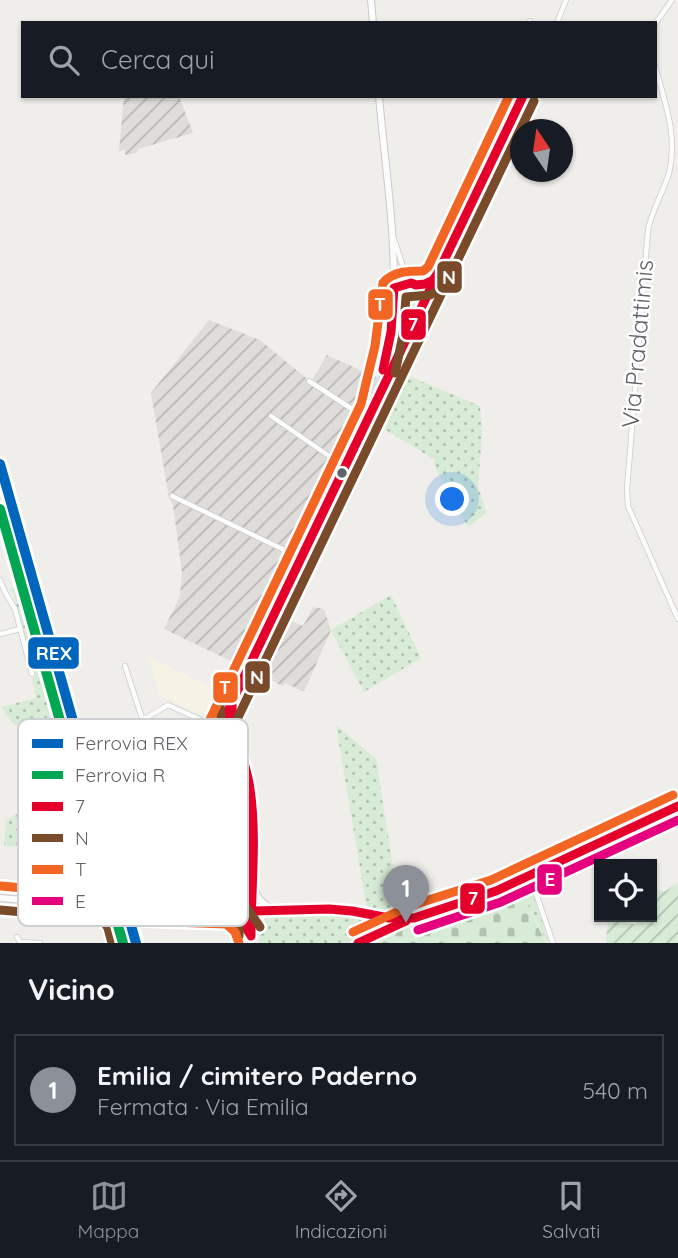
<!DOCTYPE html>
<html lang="it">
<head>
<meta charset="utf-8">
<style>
  body { margin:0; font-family:Quicksand,sans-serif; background:#242831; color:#f1f3f6 }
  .controls { position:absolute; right:21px; bottom:21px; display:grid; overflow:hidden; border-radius:0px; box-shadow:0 2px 5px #0004 }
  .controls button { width:63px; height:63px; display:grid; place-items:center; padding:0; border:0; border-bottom:2px solid #363941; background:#171b24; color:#f1f3f6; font:35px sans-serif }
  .compass { position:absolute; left:510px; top:119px; width:63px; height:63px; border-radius:50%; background:#171b24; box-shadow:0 2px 5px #0004; rotate:347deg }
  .you { position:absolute; left:453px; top:500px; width:24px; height:24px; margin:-18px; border:5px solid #fff; border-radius:50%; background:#1a73e8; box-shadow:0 0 0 10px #1a73e833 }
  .badge { display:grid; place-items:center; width:46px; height:46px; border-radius:50%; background:#8c9099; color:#fff; font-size:23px; font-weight:700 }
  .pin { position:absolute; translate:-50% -58px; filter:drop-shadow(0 2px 4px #0008) }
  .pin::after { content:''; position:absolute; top:37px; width:24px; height:21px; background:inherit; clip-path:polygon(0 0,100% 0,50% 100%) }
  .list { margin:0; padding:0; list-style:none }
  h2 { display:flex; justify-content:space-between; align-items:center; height:91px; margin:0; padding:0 28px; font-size:30px }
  h2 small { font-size:23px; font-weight:400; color:#9ea1a6 }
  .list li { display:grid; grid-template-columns:46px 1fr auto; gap:21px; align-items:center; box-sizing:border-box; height:112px; margin:0 14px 14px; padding:0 14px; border:2px solid #363941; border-radius:0px }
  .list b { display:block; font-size:26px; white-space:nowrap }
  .list p { margin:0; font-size:23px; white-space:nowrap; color:#9ea1a6 }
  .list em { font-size:23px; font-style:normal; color:#9ea1a6 }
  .icon { flex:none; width:38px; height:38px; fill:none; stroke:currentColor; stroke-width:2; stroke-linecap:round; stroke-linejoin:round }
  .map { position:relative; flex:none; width:678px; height:943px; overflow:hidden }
  .search { position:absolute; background:#171b24; box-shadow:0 2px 5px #0004; left:21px; right:21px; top:21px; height:77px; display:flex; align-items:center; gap:18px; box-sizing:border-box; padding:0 24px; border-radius:0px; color:#9ea1a6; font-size:26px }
  .sheet { height:217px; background:#171b24 }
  nav { display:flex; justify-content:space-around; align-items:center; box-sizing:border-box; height:98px; border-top:2px solid #363941; background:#171b24; font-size:19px; color:#9ea1a6 }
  nav a { display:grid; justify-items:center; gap:4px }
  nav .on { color:#8c9099 }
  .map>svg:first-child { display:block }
  .commercial { fill:#f7f3e4 }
  .industrial { fill:url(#industrial-furrows) }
  .grass { fill:url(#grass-dots) }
  .cemetery { fill:url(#cemetery-stones) }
  .garden { fill:url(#garden-furrows) }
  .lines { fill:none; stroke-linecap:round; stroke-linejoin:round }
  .street-casing { stroke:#cbcccc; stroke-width:6 }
  .secondary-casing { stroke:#cacacb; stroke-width:8 }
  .street { stroke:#fdfcfc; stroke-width:4.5 }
  .secondary { stroke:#fdfcfc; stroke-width:6 }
  .rail { stroke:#e4e4e4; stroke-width:2; stroke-dasharray:2 9; stroke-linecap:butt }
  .bus-1-casing { stroke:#fff; stroke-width:14 }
  .bus-2-casing { stroke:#fff; stroke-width:14 }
  .bus-3-casing { stroke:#fff; stroke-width:14 }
  .bus-4-casing { stroke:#fff; stroke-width:14 }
  .bus-1 { stroke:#e4002b; stroke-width:9 }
  .bus-2 { stroke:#7a4b2a; stroke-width:9 }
  .bus-3 { stroke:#f26522; stroke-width:9 }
  .bus-4 { stroke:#e5007d; stroke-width:9 }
  .rail-1-casing { stroke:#fff; stroke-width:16 }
  .rail-2-casing { stroke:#fff; stroke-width:16 }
  .rail-1 { stroke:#0065bd; stroke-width:10 }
  .rail-2 { stroke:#00a651; stroke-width:10 }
  .bus-dot { fill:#5f6368; stroke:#fff; stroke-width:2.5 }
  .labels { text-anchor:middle; stroke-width:5; stroke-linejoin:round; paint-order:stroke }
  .street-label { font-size:24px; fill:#5f6368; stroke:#fff }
  .key { fill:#fff; stroke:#cfd0d2; stroke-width:2 }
  .key-label { font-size:19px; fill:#5f6368 }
  .line-badge { stroke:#fff; stroke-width:2.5 }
  .badge-label { font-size:19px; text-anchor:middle; font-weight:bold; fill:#fff }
</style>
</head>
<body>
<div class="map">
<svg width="678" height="943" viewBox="0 0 678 943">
  <defs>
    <pattern id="industrial-furrows" width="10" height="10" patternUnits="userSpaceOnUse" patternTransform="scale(1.75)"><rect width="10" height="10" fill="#dfddda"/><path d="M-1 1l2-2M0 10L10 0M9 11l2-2" fill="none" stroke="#b8b7b5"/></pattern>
    <pattern id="grass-dots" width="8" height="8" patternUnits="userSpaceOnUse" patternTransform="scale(1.75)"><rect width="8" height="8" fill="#d8ebd6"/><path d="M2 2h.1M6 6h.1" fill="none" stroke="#b2c2b1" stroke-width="1.8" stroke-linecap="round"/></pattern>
    <pattern id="cemetery-stones" width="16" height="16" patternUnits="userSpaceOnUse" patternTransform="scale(1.75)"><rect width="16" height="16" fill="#d8ebd6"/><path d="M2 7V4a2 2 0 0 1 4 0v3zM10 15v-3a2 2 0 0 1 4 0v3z" fill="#b2c2b1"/></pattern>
    <pattern id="garden-furrows" width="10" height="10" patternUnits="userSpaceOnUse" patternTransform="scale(1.75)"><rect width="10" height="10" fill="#d8ebd6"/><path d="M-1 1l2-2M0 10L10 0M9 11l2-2" fill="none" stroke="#b2c2b1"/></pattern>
  </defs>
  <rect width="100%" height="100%" fill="#efeeea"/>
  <polygon class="commercial" points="148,657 230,696 217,722 160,695"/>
  <g class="industrial">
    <polygon points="124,96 179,96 193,133 138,149 136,153 125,155 125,150 119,151"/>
    <polygon points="209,320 260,340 311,382 327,355 378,378 367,415 271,612 303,626 313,607 324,609 331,630 304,692 285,683 283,686 164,629 180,596 182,573 173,505 169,498 151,393"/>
  </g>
  <g class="grass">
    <polygon points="399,292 411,299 424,300 418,313 412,310 413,308 409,306 405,314 409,316 411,313 416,316 386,380 394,337"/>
    <polygon points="394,370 480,406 482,433 478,486 486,513 468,527 434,465 435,460 369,420"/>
    <polygon points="15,587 59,744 56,747 12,723 1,707 36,698 32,679 35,674 13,593 9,589"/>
    <polygon points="391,595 421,658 364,692 331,630"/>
    <polygon points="336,725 376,759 398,899 391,913 367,910"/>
    <polygon points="34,801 31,847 4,846 6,821"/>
    <path d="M527,883L530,886L548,939L547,942L519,888L433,930L431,921L437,918V921L442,920V917C473,912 497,886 527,883Z"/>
    <path d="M329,912L354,915L378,920L380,921V927L349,943H259C259,937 259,931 261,926C270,910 314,912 329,912Z"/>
  </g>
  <polygon class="cemetery" points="519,888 546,943 371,943 407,925 415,939"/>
  <polygon class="garden" points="678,883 678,943 606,943 608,917 636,925 638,917 652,917 652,886 664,892"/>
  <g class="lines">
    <g class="street-casing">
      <g id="street">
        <polyline points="529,23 530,21"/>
        <polyline points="557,23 566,0"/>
        <polyline points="655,24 672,0"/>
        <path d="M655,66C665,102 678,136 669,173C663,193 652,210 648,230L627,489L628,506L678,619"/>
        <polyline points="394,239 406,276 411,283"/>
        <path d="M394,288C400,286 406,283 412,283C424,285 425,286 435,277"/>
        <polyline points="395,289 415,298 428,297"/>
        <polyline points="309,381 369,420"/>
        <polyline points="380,395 523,96"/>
        <polyline points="271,416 345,467"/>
        <polyline points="172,496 301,558"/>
        <polyline points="0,580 5,592 15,609 32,674"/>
        <polyline points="0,634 20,629"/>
        <polyline points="125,666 142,718 146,718 168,705 219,728"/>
        <polyline points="84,731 134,908 181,911 251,911"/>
        <polyline points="72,775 102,879 104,887 103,906"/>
        <polyline points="530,876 553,943"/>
        <polyline points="230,912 238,917 250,933"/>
        <polyline points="141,921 160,856 226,715"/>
        <polyline points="17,937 20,942 40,943"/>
        <polyline points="358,943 402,923"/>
      </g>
    </g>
    <g class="secondary-casing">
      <g id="secondary">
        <polyline points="371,0 373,23"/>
        <polyline points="232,710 234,729 246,775"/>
        <polyline points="250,799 252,823 251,943"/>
        <path d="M250,802C245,775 226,748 227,721C228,711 232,702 235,694L369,420C412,316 388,204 379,96"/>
        <polyline points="252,886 260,900 271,909"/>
        <path d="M0,898L107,907C119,915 122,930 125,943"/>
        <polyline points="251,911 329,909 352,911 391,919"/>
        <polyline points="389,918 396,922 402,922 496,891 678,806"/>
        <polyline points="252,930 261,918 271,911"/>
      </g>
    </g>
    <use href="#street" class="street"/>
    <use href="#secondary" class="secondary"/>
    <polyline class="rail" points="89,766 139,943"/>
    <g class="bus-1-casing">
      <g id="bus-1">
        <polyline points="383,370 391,332 394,288 411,283 416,285 425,284 433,280 440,270"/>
        <path d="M232,704C232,734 246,760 250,789C257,837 251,887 251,936"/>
        <polyline points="251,911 329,909 352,911 389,918 414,918 496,891 678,806"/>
        <polyline points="250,934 238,917 229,912 144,909 160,856 181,808 523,96"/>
        <polyline points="358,943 406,921"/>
      </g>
    </g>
    <g class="bus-2-casing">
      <g id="bus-2">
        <polyline points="395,373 403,335 406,297 430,295 441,289 450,277"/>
        <path d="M220,704C220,736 235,763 238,794C243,841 239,889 239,936"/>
        <polyline points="0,910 102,919 108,928 112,943"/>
        <polyline points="260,927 247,908 233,900 160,897 172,860 192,813 534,101"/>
      </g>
    </g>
    <g class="bus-3-casing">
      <g id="bus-3">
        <path d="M1,886L112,896C128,906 133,922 137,940"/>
        <polyline points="353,932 410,906 491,880 673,795"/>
        <path d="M239,943L235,932L226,924L144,921C136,920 131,915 132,907L148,852L170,803L361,404L375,346L383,283C393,271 409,271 423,271L428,267L509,96"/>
      </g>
    </g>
    <g class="bus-4-casing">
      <polyline id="bus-4" points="418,930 501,902 678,820"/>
    </g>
    <use href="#bus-1" class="bus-1"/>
    <use href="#bus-2" class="bus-2"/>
    <use href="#bus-3" class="bus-3"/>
    <use href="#bus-4" class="bus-4"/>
    <g class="rail-1-casing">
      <polyline id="rail-1" points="0,464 136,943"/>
    </g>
    <g class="rail-2-casing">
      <polyline id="rail-2" points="0,509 123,943"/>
    </g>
    <use href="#rail-1" class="rail-1"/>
    <use href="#rail-2" class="rail-2"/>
  </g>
  <circle class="bus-dot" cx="342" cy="473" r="6"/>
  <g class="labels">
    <g class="street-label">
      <text transform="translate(638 344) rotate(-85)" y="8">Via Pradattimis</text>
    </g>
  </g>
  <rect x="18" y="719" width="230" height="207" rx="10" class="key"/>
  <rect x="32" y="739" width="31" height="9" fill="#0065bd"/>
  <rect x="32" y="771" width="31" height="8" fill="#00a651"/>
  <rect x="32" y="802" width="31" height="9" fill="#e4002b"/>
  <rect x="32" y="834" width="31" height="8" fill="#7a4b2a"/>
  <rect x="32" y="865" width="31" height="9" fill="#f26522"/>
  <rect x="32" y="897" width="31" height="8" fill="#e5007d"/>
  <g class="key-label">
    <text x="75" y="750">Ferrovia REX</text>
    <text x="75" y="782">Ferrovia R</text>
    <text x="75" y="813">7</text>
    <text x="75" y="845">N</text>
    <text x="75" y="876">T</text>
    <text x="75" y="908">E</text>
  </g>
  <g class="line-badge">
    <rect x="436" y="260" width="27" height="34" rx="7" fill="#7a4b2a"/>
    <rect x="367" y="288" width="27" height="33" rx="7" fill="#f26522"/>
    <rect x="400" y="308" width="27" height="33" rx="7" fill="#e4002b"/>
    <rect x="27" y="636" width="53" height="34" rx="7" fill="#0065bd"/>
    <rect x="244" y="660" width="27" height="34" rx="7" fill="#7a4b2a"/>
    <rect x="212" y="671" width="27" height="33" rx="7" fill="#f26522"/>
    <rect x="536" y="863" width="27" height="33" rx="7" fill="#e5007d"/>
    <rect x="459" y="882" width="27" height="33" rx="7" fill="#e4002b"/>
  </g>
  <g class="badge-label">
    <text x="449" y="284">N</text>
    <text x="380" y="311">T</text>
    <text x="413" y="331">7</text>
    <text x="54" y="660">REX</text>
    <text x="257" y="684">N</text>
    <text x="225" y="694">T</text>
    <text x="550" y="886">E</text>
    <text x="473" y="905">7</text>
  </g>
</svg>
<div class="controls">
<button><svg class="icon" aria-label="locate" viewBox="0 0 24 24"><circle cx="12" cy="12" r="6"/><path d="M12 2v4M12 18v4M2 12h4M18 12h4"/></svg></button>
</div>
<svg class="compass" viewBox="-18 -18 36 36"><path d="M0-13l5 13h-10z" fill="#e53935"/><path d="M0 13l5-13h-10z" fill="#9ea1a6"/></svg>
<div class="you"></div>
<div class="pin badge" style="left:406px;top:923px">1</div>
<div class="search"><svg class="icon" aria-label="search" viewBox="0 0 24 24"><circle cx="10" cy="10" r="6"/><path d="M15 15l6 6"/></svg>Cerca qui</div>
</div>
<section class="sheet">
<h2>Vicino<small></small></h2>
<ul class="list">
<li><span class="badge">1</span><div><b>Emilia / cimitero Paderno</b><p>Fermata · Via Emilia</p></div><em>540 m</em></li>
</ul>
</section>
<nav>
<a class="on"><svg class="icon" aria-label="map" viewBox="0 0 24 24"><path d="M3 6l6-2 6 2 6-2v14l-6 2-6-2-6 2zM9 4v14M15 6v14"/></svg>Mappa</a>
<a><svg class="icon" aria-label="directions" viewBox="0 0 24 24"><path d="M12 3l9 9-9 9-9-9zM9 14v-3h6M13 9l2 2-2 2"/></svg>Indicazioni</a>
<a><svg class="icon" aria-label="saved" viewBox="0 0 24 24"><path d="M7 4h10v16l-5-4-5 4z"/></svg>Salvati</a>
</nav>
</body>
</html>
